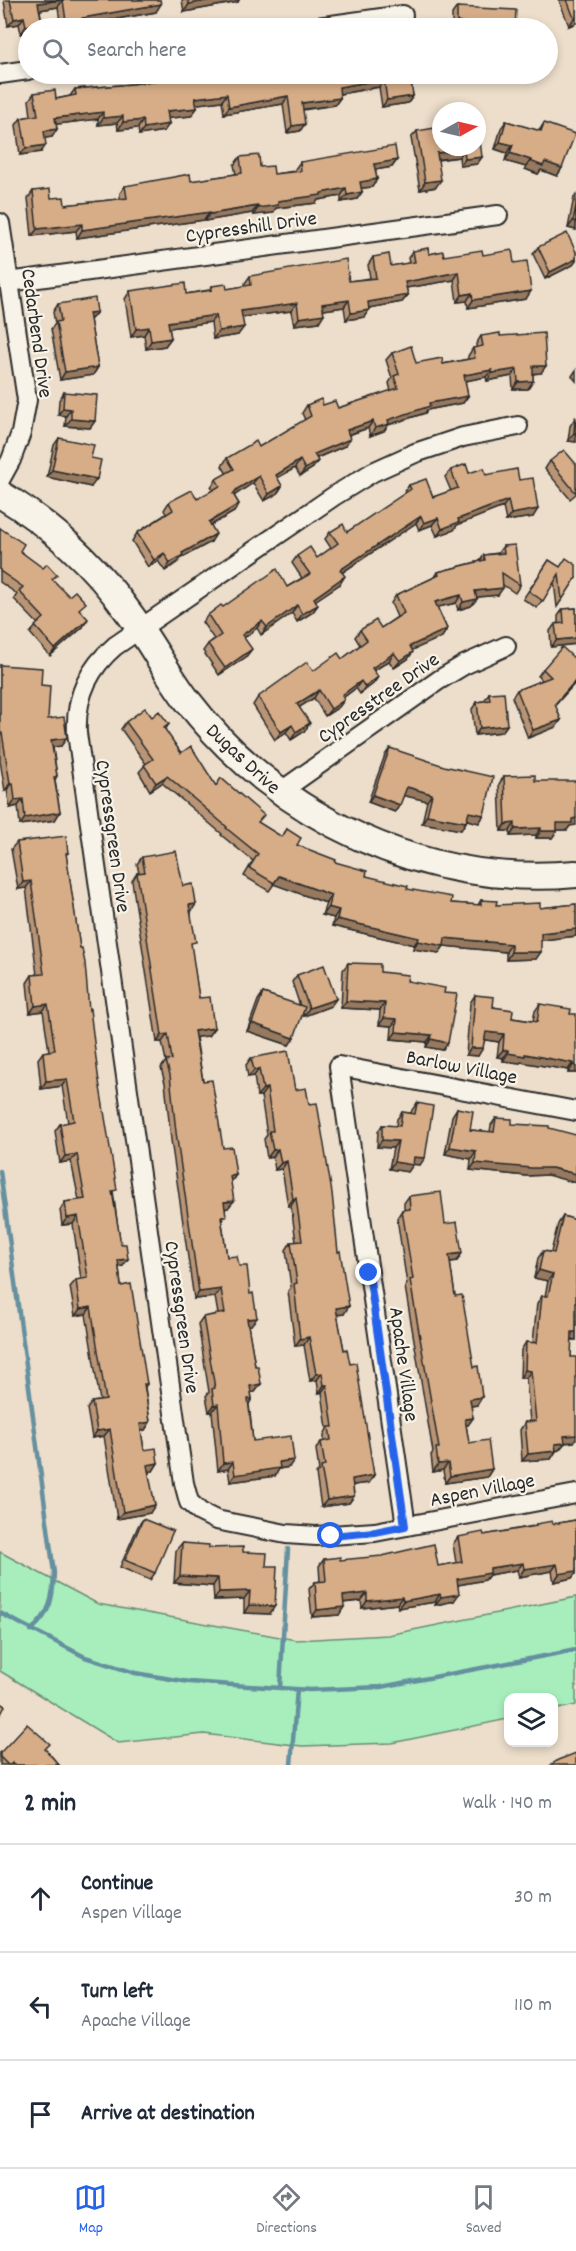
<!DOCTYPE html>
<html lang="en">
<head>
<meta charset="utf-8">
<style>
  body { margin:0; font-family:Dekko,sans-serif; background:#f6f6f7; color:#1f2937 }
  .controls { position:absolute; right:18px; bottom:18px; display:grid; overflow:hidden; border-radius:12px; box-shadow:0 3px 9px #0003 }
  .controls button { width:54px; height:54px; display:grid; place-items:center; padding:0; border:0; border-bottom:2px solid #e0e1e3; background:#fff; color:#1f2937; font:30px sans-serif }
  .compass { position:absolute; left:432px; top:102px; width:54px; height:54px; border-radius:50%; background:#fff; box-shadow:0 3px 9px #0003; rotate:82deg }
  .stop { position:absolute; width:18px; height:18px; margin:-14px; border:4px solid #2563eb; border-radius:50%; background:#fff }
  .stop.end { background:#2563eb; border-color:#fff; box-shadow:0 2px 6px #0008 }
  .list { margin:0; padding:0; list-style:none }
  h2 { display:flex; justify-content:space-between; align-items:center; height:78px; margin:0; padding:0 24px; font-size:26px }
  h2 small { font-size:20px; font-weight:400; color:#747a83 }
  .list li { display:grid; grid-template-columns:39px 1fr auto; gap:18px; align-items:center; box-sizing:border-box; height:108px; padding:0 24px; border-top:2px solid #e0e1e3 }
  .list b { display:block; font-size:22px; white-space:nowrap }
  .list p { margin:0; font-size:20px; white-space:nowrap; color:#747a83 }
  .list em { font-size:20px; font-style:normal; color:#747a83 }
  .icon { flex:none; width:33px; height:33px; fill:none; stroke:currentColor; stroke-width:2; stroke-linecap:round; stroke-linejoin:round }
  .map { position:relative; flex:none; width:576px; height:1765px; overflow:hidden }
  .search { position:absolute; background:#fff; box-shadow:0 3px 9px #0003; left:18px; right:18px; top:18px; height:66px; display:flex; align-items:center; gap:15px; box-sizing:border-box; padding:0 21px; border-radius:33px; color:#747a83; font-size:22px }
  .sheet { height:402px; background:#fff }
  nav { display:flex; justify-content:space-around; align-items:center; box-sizing:border-box; height:84px; border-top:2px solid #e0e1e3; background:#fff; font-size:16px; color:#747a83 }
  nav a { display:grid; justify-items:center; gap:3px }
  nav .on { color:#2563eb }
  .map>svg:first-child { display:block }
  .green { fill:#a7eebc; stroke:#698c74; stroke-width:1.5 }
  .lines { fill:none; stroke-linecap:round; stroke-linejoin:round }
  .stream { stroke:#65909f; stroke-width:4.5 }
  .street-casing { stroke:#2b2b2b; stroke-width:22 }
  .secondary-casing { stroke:#2b2b2b; stroke-width:30 }
  .street { stroke:#f7f3e8; stroke-width:18 }
  .secondary { stroke:#f7f3e8; stroke-width:26 }
  .wall { fill:#b99575; stroke:#2b2b2b; stroke-width:1.5 }
  .shaded-wall { fill:#96795f; stroke:#2b2b2b; stroke-width:1.5 }
  .building { fill:#d7ad88; stroke:#2b2b2b; stroke-width:1.5 }
  .route { stroke:#2563eb; stroke-width:8 }
  .labels { text-anchor:middle; stroke-width:4.5; stroke-linejoin:round; paint-order:stroke }
  .street-label { font-size:21px; fill:#2b2b2b; stroke:#f7f3e8 }
</style>
</head>
<body>
<div class="map">
<svg width="576" height="1765" viewBox="0 0 576 1765">
  <rect width="100%" height="100%" fill="#eddecb"/>
  <filter id="ink" filterUnits="userSpaceOnUse"><feTurbulence type="fractalNoise" baseFrequency=".0167" numOctaves="2"/><feDisplacementMap in="SourceGraphic" scale="12" xChannelSelector="R" yChannelSelector="G"/><feConvolveMatrix kernelMatrix="1 2 1 2 8 2 1 2 1" color-interpolation-filters="sRGB"/></filter>
  <g filter="url(#ink)">
    <polygon class="green" points="0,1552 98,1604 296,1640 388,1635 576,1597 576,1705 554,1710 554,1698 508,1698 508,1719 392,1743 302,1746 204,1734 118,1743 0,1671"/>
    <g class="lines">
      <g class="stream">
        <path d="M0,1171L54,1573C53,1597 51,1614 31,1630"/>
        <polyline points="0,1613 85,1657 135,1673 189,1682 310,1690 381,1687 576,1650"/>
        <polyline points="280,1688 288,1549"/>
        <polyline points="291,1765 297,1689"/>
      </g>
      <g class="street-casing">
        <g id="street">
          <polyline points="310,28 403,15"/>
          <polyline points="0,74 28,70"/>
          <polyline points="0,223 27,400 21,433 11,460 0,480"/>
          <polyline points="9,282 498,215"/>
          <path d="M518,426L463,437L415,453L373,472L334,496L115,646C88,669 75,697 77,733L184,1483L189,1502L200,1512L216,1520L286,1534L316,1536L375,1532L576,1494"/>
          <polyline points="280,792 439,680 464,665 506,646"/>
          <polyline points="406,1526 339,1066 576,1111"/>
        </g>
      </g>
      <g class="secondary-casing">
        <path id="secondary" d="M0,494C50,524 95,565 129,613C150,641 166,672 187,700C278,819 426,888 576,874"/>
      </g>
      <use href="#street" class="street"/>
      <use href="#secondary" class="secondary"/>
    </g>
    <g class="wall">
      <polygon points="5,0 160,0 156,12 83,25 84,28 61,28 58,7 40,10 42,23 38,28 28,28 28,32 21,34 19,24 8,26 4,1"/>
      <polygon points="182,0 239,0 238,2 184,12"/>
      <polygon points="559,0 576,0 576,23 569,26"/>
      <polygon points="457,7 515,27 513,28 452,28 452,14"/>
      <polygon points="178,74 410,74 413,96 408,103 382,107 379,87 340,94 340,98 335,105 303,110 300,131 287,133 283,104 224,114 222,101 196,104 197,108 191,116 168,118 169,124 164,131 139,135 138,128 118,130 117,123 98,125 98,119 56,124 57,129 52,137 45,138 41,152 20,155 16,125 21,118 31,116 29,100 34,93 56,99 70,96 75,89 132,84 175,78"/>
      <polygon points="430,74 453,74 437,84"/>
      <polygon points="506,121 539,131 544,123 562,168 557,176 541,170 538,174 525,169 526,167 505,161 507,153 495,149 501,128"/>
      <polygon points="417,131 477,147 482,157 477,164 460,166 459,157 438,160 436,187 420,190 411,138"/>
      <polygon points="240,157 274,174 295,171 295,169 300,162 397,160 392,167 375,170 377,179 372,187 361,188 362,192 357,199 341,202 341,196 318,200 316,203 276,208 273,213 253,215 252,213 205,221 204,220 77,238 76,231 32,236 28,198 33,191 65,205 120,199 120,193 125,186 191,181 236,174 234,165"/>
      <polygon points="576,195 576,230 568,228 574,197"/>
      <polygon points="538,247 576,252 576,261 573,265 545,279 533,254"/>
      <polygon points="413,251 444,256 483,255 514,263 526,299 468,308 467,301 457,302 454,280 406,288 408,295 402,302 369,308 369,310 364,317 346,320 344,307 323,310 319,322 294,325 291,311 242,317 238,335 213,339 211,322 169,328 171,338 165,346 146,349 144,335 131,337 125,299 130,291 186,294 209,290 212,286 227,289 245,286 245,283 250,276 349,281 370,278 368,265 373,257 391,266 409,263 408,258"/>
      <polygon points="58,304 97,312 91,319 90,319 98,367 93,375 60,380 51,329 55,324 53,312"/>
      <polygon points="481,336 500,336 541,373 533,374 533,381 528,389 513,389 512,376 487,381 486,377 465,381 468,396 463,403 427,410 425,413 388,425 384,431 370,436 368,428 349,435 345,446 317,458 313,468 300,476 295,468 277,478 282,486 277,494 264,501 253,483 234,496 239,504 234,512 211,525 211,542 181,558 178,562 165,571 158,561 148,567 132,541 137,533 166,514 164,510 169,502 197,499 213,490 211,487 216,479 227,474 222,466 227,458 259,447 305,420 302,413 307,405 323,405 338,408 391,391 389,383 392,378 386,360 392,353 416,363 443,364 468,359 468,356 473,348 476,348 476,344"/>
      <polygon points="576,370 576,381 572,376"/>
      <polygon points="64,392 95,421 90,428 65,426 66,416 58,415 59,400"/>
      <polygon points="575,418 576,442 568,441 570,426"/>
      <polygon points="59,438 91,458 91,487 47,477 54,445"/>
      <polygon points="550,461 576,464 576,494 570,499 545,469"/>
      <polygon points="451,470 519,480 533,517 506,521 503,507 457,525 454,530 437,536 432,525 419,530 416,523 342,573 340,584 316,600 313,612 297,622 292,613 261,635 257,628 244,638 246,657 219,675 203,651 208,644 214,639 202,622 208,615 223,607 287,587 302,578 292,563 297,556 317,558 331,548 325,539 330,532 347,532 405,494 404,493 409,485 433,497 451,491 445,477"/>
      <polygon points="0,528 20,551 53,580 80,611 83,627 50,656 30,633 38,624 14,599 17,594 0,582"/>
      <polygon points="503,546 520,585 515,593 503,585 498,595 476,597 471,606 458,610 456,603 437,607 447,629 442,637 412,650 408,659 394,668 389,661 374,671 378,677 373,684 360,694 356,688 343,698 344,700 339,707 325,716 314,698 299,707 305,731 291,740 286,732 275,740 253,705 258,697 342,659 360,645 355,637 360,630 381,628 397,617 391,603 396,595 435,577 438,572 480,561 484,555 498,553"/>
      <polygon points="549,560 576,578 557,607 554,582 537,608 523,599"/>
      <polygon points="576,608 576,644 551,647 550,631 555,624 558,623 558,616 563,609"/>
      <polygon points="0,665 41,685 48,719 61,746 53,747 57,776 55,780 60,812 55,820 20,825 18,806 10,808 7,790 5,791 0,761"/>
      <polygon points="543,669 576,682 555,705 561,720 556,727 528,738 512,697 517,690 542,680 538,676"/>
      <polygon points="489,693 507,725 502,732 475,735 472,709 477,702 484,701"/>
      <polygon points="152,717 169,724 165,730 181,753 216,786 258,823 282,837 287,829 297,845 366,876 451,903 478,905 481,900 496,905 540,908 576,904 576,936 541,940 536,959 506,960 506,952 444,946 439,953 413,949 414,945 332,926 334,918 322,915 326,903 274,884 269,891 244,876 253,861 221,835 222,834 162,783 150,791 139,772 146,764 121,729 126,722"/>
      <polygon points="390,748 484,815 479,823 467,820 466,822 461,830 422,823 427,801 404,795 395,812 368,802 385,755"/>
      <polygon points="504,776 535,781 570,826 567,830 557,830 552,838 536,838 536,835 510,836 510,831 501,831 499,784"/>
      <polygon points="17,842 68,853 66,855 89,1010 123,1266 119,1267 121,1286 147,1384 145,1387 150,1422 145,1430 141,1431 144,1450 158,1463 153,1471 149,1471 150,1513 117,1519 104,1436 92,1438 87,1409 92,1402 100,1401 86,1314 75,1316 70,1287 76,1280 81,1279 73,1224 62,1225 60,1210 65,1202 79,1200 71,1161 60,1163 55,1131 60,1124 68,1123 62,1086 41,1089 38,1059 43,1052 49,1051 43,1011 30,1013 27,983 32,975 37,975 26,888 18,889 11,849"/>
      <polygon points="142,857 183,886 191,912 191,948 199,998 214,1028 208,1036 196,1037 203,1081 223,1148 236,1175 231,1182 228,1208 225,1209 222,1222 227,1257 239,1266 251,1325 248,1326 255,1366 261,1384 255,1392 251,1392 252,1399 249,1404 253,1441 289,1467 279,1469 275,1476 230,1482 228,1469 218,1471 212,1412 209,1412 206,1396 209,1392 198,1324 203,1317 218,1314 215,1297 194,1299 171,1140 165,1083 161,1068 166,1061 162,1042 157,1042 132,881 137,873 139,873 137,864"/>
      <polygon points="348,963 380,972 444,993 443,1050 426,1047 427,1042 391,1039 392,1026 379,1025 380,1010 341,1008 343,970"/>
      <polygon points="297,975 331,1006 304,1016 303,1013 289,1045 247,1031 258,1000 263,993 300,1006 292,982"/>
      <polygon points="475,995 512,1018 533,1021 535,1011 540,1004 570,1014 576,1073 568,1073 568,1070 521,1062 520,1063 503,1061 503,1058 497,1057 499,1042 485,1040 478,1056 466,1055 470,1003"/>
      <polygon points="251,1058 295,1090 344,1314 337,1315 344,1350 350,1364 374,1475 369,1483 353,1485 354,1496 349,1503 321,1507 316,1474 319,1471 316,1449 321,1442 324,1441 324,1435 327,1429 322,1392 319,1393 317,1380 310,1381 304,1345 295,1346 288,1291 291,1287 286,1250 291,1242 296,1242 291,1206 288,1206 282,1169 275,1170 273,1157 267,1158 264,1139 267,1135 261,1096 257,1096 254,1076 248,1077 246,1065"/>
      <polygon points="417,1103 420,1165 413,1164 408,1172 389,1169 393,1148 377,1147 378,1132 382,1125 396,1126 397,1119 402,1112 411,1113 412,1110"/>
      <polygon points="457,1108 470,1130 490,1132 491,1125 496,1118 512,1124 547,1175 526,1176 470,1170 471,1159 445,1154 452,1116"/>
      <polygon points="409,1196 445,1224 462,1253 457,1261 450,1262 455,1296 482,1397 477,1405 471,1406 473,1418 468,1425 466,1425 469,1443 492,1469 487,1477 445,1483 443,1470 433,1472 431,1455 433,1452 405,1287 407,1284 397,1218 402,1210 404,1210 404,1203"/>
      <polygon points="563,1216 576,1220 576,1340 571,1340 571,1357 574,1442 565,1443 559,1450 556,1451 551,1459 522,1461 520,1430 525,1422 530,1422 526,1378 520,1378 521,1350 526,1342 533,1343 537,1303 542,1296 545,1296 548,1281 534,1278 538,1258 543,1251 551,1252 558,1224"/>
      <polygon points="143,1519 155,1573 150,1580 120,1567 138,1526"/>
      <polygon points="576,1520 576,1574 575,1574 572,1578 554,1582 552,1571 519,1577 517,1570 489,1575 485,1580 458,1585 454,1601 435,1605 435,1602 398,1608 397,1604 362,1608 361,1601 343,1603 339,1615 312,1617 309,1589 315,1582 320,1581 319,1566 324,1559 340,1560 438,1566 456,1563 453,1544 458,1537 484,1535 534,1526 536,1524 553,1524"/>
      <polygon points="182,1543 209,1548 243,1552 266,1566 270,1614 244,1613 244,1599 214,1600 213,1586 174,1583 176,1550"/>
      <polygon points="46,1750 59,1765 0,1765 0,1753"/>
    </g>
    <g class="shaded-wall">
      <polygon points="63,0 58,7 33,11 38,3"/>
      <polygon points="211,0 239,0 238,2 184,12 189,4"/>
      <polygon points="161,4 156,12 77,26 82,18"/>
      <polygon points="24,17 19,24 8,26 14,19"/>
      <polygon points="576,17 576,23 569,26 574,18"/>
      <polygon points="457,22 479,24 476,28 452,28"/>
      <polygon points="42,23 38,28 28,28 28,32 21,34 26,26"/>
      <polygon points="447,74 453,74 437,84 442,77"/>
      <polygon points="384,79 379,87 334,95 339,87"/>
      <polygon points="227,94 222,101 190,105 195,98"/>
      <polygon points="288,96 283,104 224,114 229,107"/>
      <polygon points="413,96 408,103 382,107 387,100"/>
      <polygon points="340,98 335,105 297,110 302,103"/>
      <polygon points="197,108 191,116 162,119 167,111"/>
      <polygon points="103,112 98,119 50,125 55,118"/>
      <polygon points="123,116 117,123 98,125 103,118"/>
      <polygon points="143,120 138,128 118,130 123,122"/>
      <polygon points="169,124 164,131 139,135 144,128"/>
      <polygon points="305,124 300,131 287,133 292,126"/>
      <polygon points="57,129 52,137 38,139 44,131"/>
      <polygon points="500,142 513,145 507,153 495,149"/>
      <polygon points="46,145 41,152 20,155 26,148"/>
      <polygon points="464,150 459,157 432,160 437,153"/>
      <polygon points="510,153 531,160 526,167 505,161"/>
      <polygon points="482,157 477,164 460,166 465,159"/>
      <polygon points="397,160 392,167 369,171 374,164"/>
      <polygon points="530,161 545,162 562,168 557,176 541,170 538,174 525,169"/>
      <polygon points="377,179 372,187 355,189 360,182"/>
      <polygon points="441,180 436,187 420,190 425,182"/>
      <polygon points="346,188 341,196 318,200 316,203 276,208 273,213 253,215 258,208 278,201"/>
      <polygon points="362,192 357,199 341,202 347,195"/>
      <polygon points="258,206 252,213 205,221 210,214"/>
      <polygon points="210,212 204,220 77,238 82,230"/>
      <polygon points="573,221 576,221 576,230 568,228"/>
      <polygon points="82,224 76,231 32,236 37,229"/>
      <polygon points="576,259 576,261 573,265 545,279 550,272"/>
      <polygon points="459,272 454,280 400,289 405,282"/>
      <polygon points="531,291 526,299 468,308 473,300"/>
      <polygon points="472,293 467,301 457,302 462,295"/>
      <polygon points="408,295 402,302 363,309 368,302"/>
      <polygon points="349,300 344,307 317,311 322,304"/>
      <polygon points="297,303 291,311 236,318 241,311"/>
      <polygon points="369,310 364,317 346,320 351,313"/>
      <polygon points="97,312 91,319 84,320 89,313"/>
      <polygon points="324,314 319,322 294,325 299,318"/>
      <polygon points="216,315 211,322 163,329 168,322"/>
      <polygon points="149,327 144,335 131,337 136,329"/>
      <polygon points="244,327 238,335 213,339 219,331"/>
      <polygon points="171,338 165,346 146,349 151,341"/>
      <polygon points="533,366 546,366 541,373 527,374"/>
      <polygon points="98,367 93,375 60,380 65,372"/>
      <polygon points="517,369 512,376 487,381 492,373"/>
      <polygon points="492,370 486,377 459,382 464,375"/>
      <polygon points="533,381 528,389 513,389 518,382"/>
      <polygon points="468,396 463,403 427,410 425,413 388,425 384,431 370,436 375,428 388,420 429,403"/>
      <polygon points="63,408 71,409 66,416 58,415"/>
      <polygon points="71,419 95,421 90,428 65,426"/>
      <polygon points="373,421 368,428 341,437 347,430"/>
      <polygon points="574,433 576,434 576,442 568,441"/>
      <polygon points="350,439 345,446 309,461 314,454"/>
      <polygon points="300,460 295,468 270,482 276,475"/>
      <polygon points="318,461 313,468 300,476 305,469"/>
      <polygon points="52,470 97,479 91,487 47,477"/>
      <polygon points="259,476 253,483 232,497 233,494 237,489"/>
      <polygon points="282,486 277,494 264,501 269,494"/>
      <polygon points="508,500 503,507 457,525 454,530 437,536 442,529 458,519"/>
      <polygon points="239,504 234,512 204,529 209,522"/>
      <polygon points="538,509 533,517 506,521 511,514"/>
      <polygon points="421,516 416,523 335,577 340,570"/>
      <polygon points="438,518 432,525 419,530 424,523"/>
      <polygon points="216,534 211,542 181,558 178,562 165,571 170,563 182,553"/>
      <polygon points="164,553 158,561 148,567 154,560"/>
      <polygon points="345,576 340,584 309,605 314,598"/>
      <polygon points="503,588 498,595 469,598 475,591"/>
      <polygon points="461,595 456,603 430,609 435,602"/>
      <polygon points="477,599 471,606 458,610 463,602"/>
      <polygon points="297,605 292,613 261,635 267,627"/>
      <polygon points="318,605 313,612 297,622 302,614"/>
      <polygon points="88,619 83,627 50,656 55,649"/>
      <polygon points="262,621 257,628 237,643 242,635"/>
      <polygon points="447,629 442,637 404,654 410,646"/>
      <polygon points="576,638 576,644 551,647 557,640"/>
      <polygon points="252,649 246,657 219,675 225,668"/>
      <polygon points="413,652 408,659 394,668 400,661"/>
      <polygon points="394,653 389,661 367,675 372,668"/>
      <polygon points="378,677 373,684 360,694 365,687"/>
      <polygon points="576,680 576,682 550,711 555,704"/>
      <polygon points="361,681 356,688 336,703 342,695"/>
      <polygon points="319,690 314,698 292,712 297,704"/>
      <polygon points="344,700 339,707 325,716 331,709"/>
      <polygon points="561,720 556,727 528,738 533,730"/>
      <polygon points="310,723 305,731 291,740 296,732"/>
      <polygon points="292,725 286,732 275,740 281,732"/>
      <polygon points="507,725 502,732 475,735 480,728"/>
      <polygon points="67,738 61,746 46,748 51,740"/>
      <polygon points="167,776 162,783 150,791 156,783"/>
      <polygon points="10,783 13,783 7,790 5,791"/>
      <polygon points="407,787 432,794 427,801 401,795"/>
      <polygon points="373,795 400,805 395,812 368,802"/>
      <polygon points="23,799 18,806 10,808 15,800"/>
      <polygon points="60,812 55,820 20,825 25,818"/>
      <polygon points="469,812 484,815 479,823 464,819"/>
      <polygon points="427,815 466,822 461,830 422,823"/>
      <polygon points="576,818 576,825 570,826 567,830 552,830 557,823"/>
      <polygon points="515,823 510,831 501,831 506,824"/>
      <polygon points="541,828 536,835 510,836 515,829"/>
      <polygon points="541,831 557,831 552,838 536,838"/>
      <polygon points="279,876 331,895 326,903 273,884"/>
      <polygon points="31,881 26,888 18,889 23,882"/>
      <polygon points="196,904 191,912 184,913 189,905"/>
      <polygon points="328,907 339,910 334,918 322,915"/>
      <polygon points="337,919 419,938 414,945 332,926"/>
      <polygon points="576,929 576,936 535,941 541,933"/>
      <polygon points="445,938 511,944 506,952 444,946 439,953 413,949 418,941"/>
      <polygon points="511,952 541,952 536,959 506,960"/>
      <polygon points="336,999 331,1006 304,1016 309,1008"/>
      <polygon points="346,1001 385,1003 380,1010 341,1008"/>
      <polygon points="48,1004 43,1011 30,1013 35,1006"/>
      <polygon points="384,1018 397,1019 392,1026 379,1025"/>
      <polygon points="252,1023 294,1038 289,1045 247,1031"/>
      <polygon points="214,1028 208,1036 189,1038 194,1031"/>
      <polygon points="396,1032 432,1035 427,1042 391,1039"/>
      <polygon points="486,1032 504,1034 499,1042 481,1039"/>
      <polygon points="168,1034 162,1042 157,1042 162,1035"/>
      <polygon points="431,1039 448,1043 443,1050 426,1047"/>
      <polygon points="471,1048 483,1048 478,1056 466,1055"/>
      <polygon points="503,1050 508,1050 503,1058 497,1057"/>
      <polygon points="508,1053 525,1054 573,1063 568,1070 521,1062 520,1063 503,1061"/>
      <polygon points="573,1065 576,1066 576,1073 568,1073"/>
      <polygon points="259,1069 254,1076 248,1077 254,1070"/>
      <polygon points="67,1079 62,1086 41,1089 46,1081"/>
      <polygon points="267,1088 261,1096 257,1096 263,1089"/>
      <polygon points="382,1140 398,1141 393,1148 377,1147"/>
      <polygon points="450,1147 476,1151 471,1159 445,1154"/>
      <polygon points="278,1149 273,1157 267,1158 273,1150"/>
      <polygon points="77,1154 71,1161 60,1163 65,1156"/>
      <polygon points="414,1157 425,1158 420,1165 409,1164"/>
      <polygon points="287,1161 282,1169 275,1170 281,1163"/>
      <polygon points="394,1162 413,1165 408,1172 389,1169"/>
      <polygon points="475,1163 552,1168 576,1174 576,1183 547,1175 526,1176 470,1170"/>
      <polygon points="236,1175 231,1182 230,1176"/>
      <polygon points="296,1198 291,1206 288,1206 293,1199"/>
      <polygon points="234,1201 228,1208 219,1210 224,1202"/>
      <polygon points="78,1216 73,1224 62,1225 67,1218"/>
      <polygon points="462,1253 457,1261 444,1263 449,1255"/>
      <polygon points="128,1259 123,1266 112,1268 118,1260"/>
      <polygon points="539,1270 553,1274 548,1281 534,1278"/>
      <polygon points="221,1289 215,1297 194,1299 199,1292"/>
      <polygon points="349,1306 344,1314 331,1315 336,1308"/>
      <polygon points="91,1307 86,1314 75,1316 80,1309"/>
      <polygon points="257,1318 251,1325 242,1327 247,1319"/>
      <polygon points="572,1332 576,1332 576,1340 567,1339"/>
      <polygon points="309,1337 304,1345 295,1346 300,1339"/>
      <polygon points="525,1370 531,1371 526,1378 520,1378"/>
      <polygon points="322,1373 317,1380 310,1381 316,1374"/>
      <polygon points="261,1384 255,1392 245,1393 250,1386"/>
      <polygon points="324,1385 327,1385 322,1392 319,1393"/>
      <polygon points="482,1397 477,1405 465,1407 470,1399"/>
      <polygon points="218,1404 212,1412 209,1412 214,1405"/>
      <polygon points="473,1418 468,1425 460,1426 465,1419"/>
      <polygon points="150,1422 145,1430 135,1432 140,1424"/>
      <polygon points="110,1429 104,1436 92,1438 97,1431"/>
      <polygon points="576,1435 576,1439 574,1442 559,1443 564,1436"/>
      <polygon points="565,1443 559,1450 550,1451 555,1444"/>
      <polygon points="556,1451 551,1459 522,1461 528,1454"/>
      <polygon points="294,1460 289,1467 279,1469 275,1476 230,1482 235,1475 279,1462"/>
      <polygon points="233,1462 228,1469 218,1471 223,1463"/>
      <polygon points="158,1463 153,1471 142,1472 147,1465"/>
      <polygon points="448,1463 443,1470 433,1472 438,1464"/>
      <polygon points="492,1469 487,1477 445,1483 450,1476"/>
      <polygon points="374,1475 369,1483 346,1486 352,1479"/>
      <polygon points="354,1496 349,1503 321,1507 327,1500"/>
      <polygon points="155,1505 150,1513 117,1519 123,1512"/>
      <polygon points="523,1563 517,1570 489,1575 485,1580 452,1586 457,1579 490,1568"/>
      <polygon points="557,1564 552,1571 519,1577 524,1569"/>
      <polygon points="576,1569 576,1574 575,1574 572,1578 554,1582 559,1574"/>
      <polygon points="180,1576 218,1578 213,1586 174,1583"/>
      <polygon points="250,1591 244,1599 214,1600 219,1592"/>
      <polygon points="367,1593 361,1601 338,1603 343,1596"/>
      <polygon points="440,1594 435,1602 398,1608 403,1601"/>
      <polygon points="459,1594 454,1601 435,1605 441,1597"/>
      <polygon points="402,1597 397,1604 362,1608 367,1601"/>
      <polygon points="249,1605 275,1606 270,1614 244,1613"/>
      <polygon points="344,1607 339,1615 312,1617 317,1610"/>
    </g>
    <g class="building">
      <polygon points="10,0 160,0 161,4 82,18 84,28 67,28 63,0 38,3 42,23 26,26 24,17 14,19"/>
      <polygon points="188,0 211,0 189,4"/>
      <polygon points="567,0 576,0 576,17 574,18"/>
      <polygon points="457,7 516,10 515,27 513,26 513,28 479,28 479,24 457,22"/>
      <polygon points="179,74 410,74 413,96 387,100 384,79 339,87 340,98 302,103 305,124 292,126 288,96 229,107 227,94 195,98 197,108 167,111 169,124 144,128 143,120 123,122 123,116 103,118 103,112 55,118 57,129 44,131 46,145 26,148 21,118 38,115 34,93 55,90 56,99 76,95 75,89 132,84 179,77"/>
      <polygon points="477,116 482,157 465,159 464,150 437,153 441,180 425,182 417,131 441,127 441,147 477,147"/>
      <polygon points="506,121 541,131 544,123 575,134 562,168 545,162 543,166 530,161 531,160 510,153 513,145 500,142"/>
      <polygon points="395,146 397,160 374,164 377,179 360,182 362,192 347,195 346,188 321,193 321,195 278,201 278,205 258,208 258,206 210,214 210,212 82,230 82,224 37,229 33,191 50,189 51,198 64,197 65,205 127,198 125,186 190,174 191,181 242,173 240,157 259,155 260,167 273,166 274,174 301,171 300,162"/>
      <polygon points="576,206 576,221 573,221"/>
      <polygon points="567,233 576,252 576,259 550,272 538,247"/>
      <polygon points="428,248 429,254 443,251 444,256 482,250 483,255 512,250 514,263 527,261 531,291 473,300 472,293 462,295 459,272 405,282 408,295 368,302 369,310 351,313 349,300 322,304 324,314 299,318 297,303 241,311 244,327 219,331 216,315 168,322 171,338 151,341 149,327 136,329 130,291 185,283 186,294 212,290 212,286 226,284 227,289 251,285 250,276 346,259 349,281 376,278 373,257 389,254 391,266 415,262 413,251"/>
      <polygon points="95,298 97,312 89,313 98,367 65,372 56,322 61,321 58,304"/>
      <polygon points="500,333 500,336 544,333 546,366 533,366 533,381 518,382 517,369 492,373 492,370 464,375 468,396 429,403 430,406 388,420 389,424 375,428 373,421 347,430 350,439 314,454 318,461 305,469 300,460 276,475 282,486 269,494 259,476 237,489 233,494 239,504 209,522 216,534 182,553 183,555 170,563 164,553 154,560 137,533 173,510 169,502 192,490 197,499 220,486 216,479 234,469 227,458 256,441 259,447 311,416 307,405 321,399 323,405 335,401 338,408 398,388 394,376 399,374 392,353 411,346 416,363 442,358 443,364 475,358 473,348 483,346 481,336"/>
      <polygon points="64,392 97,395 95,421 71,419 71,409 63,408"/>
      <polygon points="575,418 576,418 576,434 574,433"/>
      <polygon points="59,438 94,445 91,458 101,460 97,479 52,470"/>
      <polygon points="564,450 576,464 576,491 575,492 550,461"/>
      <polygon points="466,464 469,473 484,468 486,475 517,469 519,480 533,478 538,509 511,514 508,500 458,519 459,522 442,529 438,518 424,523 421,516 340,570 345,576 314,598 318,605 302,614 297,605 267,627 262,621 242,635 252,649 225,668 208,644 221,635 208,615 221,605 223,607 277,569 287,587 310,574 297,556 310,547 317,558 338,543 330,532 343,524 347,532 411,489 409,485 426,479 433,497 458,488 451,470"/>
      <polygon points="0,528 24,544 20,551 43,568 47,564 57,575 52,579 69,596 75,591 86,603 79,609 88,619 55,649 35,626 44,618 19,591 23,587 0,571"/>
      <polygon points="515,545 520,585 502,573 503,588 475,591 477,599 463,602 461,595 435,602 447,629 410,646 413,652 400,661 394,653 372,668 378,677 365,687 361,681 342,695 344,700 331,709 319,690 297,704 310,723 296,732 292,725 281,732 258,697 307,662 313,671 338,653 342,659 367,640 360,630 376,620 381,628 404,613 396,595 439,575 438,572 485,560 484,555 504,553 503,546"/>
      <polygon points="566,558 576,565 576,578 562,600 559,574 543,601 529,591 549,560 560,567"/>
      <polygon points="576,608 576,638 557,640 555,624 564,623 563,609"/>
      <polygon points="562,647 576,660 576,680 555,704 561,720 533,730 517,690 551,677 543,669"/>
      <polygon points="0,665 42,668 41,685 50,686 48,719 64,717 67,738 51,740 57,776 54,777 60,812 25,818 23,799 15,800 13,783 10,783 2,733 0,733"/>
      <polygon points="504,692 507,725 480,728 477,702 490,700 489,693"/>
      <polygon points="145,708 152,717 159,711 169,724 164,728 181,753 191,746 216,786 221,778 264,815 258,822 282,837 287,829 301,838 297,845 336,860 335,862 367,871 366,876 408,886 407,889 452,897 451,903 481,905 481,900 497,901 496,905 540,903 540,908 576,904 576,929 541,933 541,952 511,952 511,944 445,938 444,946 418,941 419,938 337,919 339,910 328,907 331,895 279,876 274,883 249,868 258,854 226,828 227,827 167,776 156,783 144,765 153,759 126,722"/>
      <polygon points="390,748 444,766 493,777 484,815 469,812 466,822 427,815 432,794 407,787 400,805 373,795"/>
      <polygon points="535,775 535,781 576,781 576,818 572,819 572,823 557,823 557,831 541,831 541,828 515,829 515,823 506,824 504,776"/>
      <polygon points="66,836 68,853 66,853 80,948 82,948 85,963 89,1010 90,1009 98,1075 117,1190 112,1191 121,1244 126,1244 128,1259 118,1260 121,1286 131,1284 147,1384 144,1384 150,1422 140,1424 144,1450 156,1448 158,1463 147,1465 155,1505 123,1512 110,1429 97,1431 92,1402 106,1400 91,1307 80,1309 76,1280 88,1278 78,1216 67,1218 65,1202 85,1199 77,1154 65,1156 60,1124 74,1121 67,1079 46,1081 43,1052 55,1050 48,1004 35,1006 32,975 44,974 31,881 23,882 17,842"/>
      <polygon points="176,851 183,886 193,884 196,904 189,905 196,942 191,943 199,998 210,997 214,1028 194,1031 203,1081 212,1080 223,1148 232,1147 236,1175 230,1176 234,1201 224,1202 226,1216 221,1217 227,1257 237,1256 239,1266 247,1266 250,1294 253,1293 257,1318 247,1319 255,1366 258,1366 261,1384 250,1386 252,1399 248,1399 253,1441 291,1436 294,1460 279,1462 280,1468 235,1475 233,1462 223,1463 218,1404 214,1405 212,1389 215,1388 203,1317 225,1313 221,1289 199,1292 176,1132 170,1075 166,1061 172,1060 168,1034 162,1035 137,873 145,872 142,857"/>
      <polygon points="348,963 380,964 380,972 408,975 407,981 445,988 444,993 457,994 448,1043 431,1039 432,1035 396,1032 397,1019 384,1018 385,1003 346,1001"/>
      <polygon points="324,965 336,999 309,1008 297,975"/>
      <polygon points="263,993 305,1007 294,1038 252,1023"/>
      <polygon points="475,995 494,997 493,1007 513,1010 512,1018 537,1022 540,1004 571,1009 570,1014 576,1014 576,1066 573,1065 573,1063 525,1054 525,1056 508,1053 508,1050 503,1050 504,1034 486,1032 483,1048 471,1048"/>
      <polygon points="288,1051 295,1090 306,1088 309,1104 317,1103 332,1193 338,1252 340,1251 349,1306 336,1308 344,1350 347,1349 350,1364 356,1363 374,1475 352,1479 354,1496 327,1500 321,1467 325,1466 321,1442 331,1440 329,1427 333,1427 327,1385 324,1385 322,1373 316,1374 309,1337 300,1339 294,1284 297,1283 291,1242 302,1241 296,1198 293,1199 287,1161 281,1163 278,1149 273,1150 269,1131 273,1131 267,1088 263,1089 259,1069 254,1070 251,1058"/>
      <polygon points="417,1103 433,1106 425,1158 414,1157 413,1165 394,1162 398,1141 382,1140 382,1125 400,1126 402,1112 415,1114"/>
      <polygon points="457,1108 473,1111 470,1130 494,1132 496,1118 512,1119 512,1124 549,1126 549,1128 576,1135 576,1174 552,1168 531,1168 475,1163 476,1151 450,1147"/>
      <polygon points="441,1192 445,1224 457,1222 462,1253 449,1255 455,1296 462,1295 474,1367 478,1366 482,1397 470,1399 473,1418 465,1419 469,1443 488,1440 492,1469 450,1476 448,1463 438,1464 436,1448 439,1448 410,1280 413,1279 402,1210 410,1209 409,1196"/>
      <polygon points="563,1216 576,1220 576,1332 572,1332 571,1357 576,1357 576,1435 564,1436 565,1443 555,1444 556,1451 528,1454 525,1422 536,1421 531,1371 525,1370 526,1342 537,1343 542,1296 548,1296 553,1274 539,1270 543,1251 554,1253"/>
      <polygon points="143,1519 173,1531 155,1573 125,1560"/>
      <polygon points="576,1520 576,1571 559,1574 557,1564 524,1569 523,1563 490,1568 490,1573 457,1579 459,1594 441,1597 440,1594 403,1601 402,1597 367,1601 367,1593 343,1596 344,1607 317,1610 315,1582 326,1581 324,1559 340,1557 340,1560 382,1556 434,1544 438,1566 462,1562 458,1537 483,1532 484,1535 536,1526 536,1524 552,1521 553,1524"/>
      <polygon points="182,1543 209,1545 209,1548 243,1547 243,1552 267,1553 266,1566 277,1566 275,1606 249,1605 250,1591 219,1592 218,1578 180,1576"/>
      <polygon points="0,1703 5,1706 0,1716"/>
      <polygon points="27,1724 50,1744 45,1749 59,1765 13,1765 12,1763 10,1765 8,1765 0,1757 0,1753"/>
      <polygon points="576,1753 576,1765 551,1765 558,1760"/>
    </g>
  </g>
  <g class="lines" filter="url(#ink)">
    <polyline class="route" points="331,1536 375,1532 405,1526 369,1273"/>
  </g>
  <g class="labels">
    <g class="street-label">
      <text transform="translate(251 226) rotate(-8)" y="7">Cypresshill Drive</text>
      <text transform="translate(38 333) rotate(82)" y="7">Cedarbend Drive</text>
      <text transform="translate(378 697) rotate(-35)" y="7">Cypresstree Drive</text>
      <text transform="translate(244 758) rotate(43)" y="7">Dugas Drive</text>
      <text transform="translate(114 836) rotate(82)" y="7">Cypressgreen Drive</text>
      <text transform="translate(462 1066) rotate(11)" y="7">Barlow Village</text>
      <text transform="translate(183 1317) rotate(82)" y="7">Cypressgreen Drive</text>
      <text transform="translate(405 1364) rotate(82)" y="7">Apache Village</text>
      <text transform="translate(482 1489) rotate(-11)" y="7">Aspen Village</text>
    </g>
  </g>
</svg>
<div class="controls">
<button><svg class="icon" aria-label="layers" viewBox="0 0 24 24"><path d="M12 4l9 5-9 5-9-5zM3 14l9 5 9-5"/></svg></button>
</div>
<svg class="compass" viewBox="-18 -18 36 36"><path d="M0-13l5 13h-10z" fill="#e53935"/><path d="M0 13l5-13h-10z" fill="#747a83"/></svg>
<div class="stop" style="left:331px;top:1536px"></div>
<div class="stop end" style="left:369px;top:1273px"></div>
<div class="search"><svg class="icon" aria-label="search" viewBox="0 0 24 24"><circle cx="10" cy="10" r="6"/><path d="M15 15l6 6"/></svg>Search here</div>
</div>
<section class="sheet">
<h2>2 min<small>Walk · 140 m</small></h2>
<ul class="list">
<li><svg class="icon" aria-label="ahead" viewBox="0 0 24 24"><path d="M12 20V5M6 11l6-6 6 6"/></svg><div><b>Continue</b><p>Aspen Village</p></div><em>30 m</em></li>
<li><svg class="icon" aria-label="left" viewBox="0 0 24 24"><path d="M17 20v-9H6M10 6l-5 5 5 5"/></svg><div><b>Turn left</b><p>Apache Village</p></div><em>110 m</em></li>
<li><svg class="icon" aria-label="arrive" viewBox="0 0 24 24"><path d="M6 21V4h12l-3 4 3 4H6"/></svg><div><b>Arrive at destination</b></div></li>
</ul>
</section>
<nav>
<a class="on"><svg class="icon" aria-label="map" viewBox="0 0 24 24"><path d="M3 6l6-2 6 2 6-2v14l-6 2-6-2-6 2zM9 4v14M15 6v14"/></svg>Map</a>
<a><svg class="icon" aria-label="directions" viewBox="0 0 24 24"><path d="M12 3l9 9-9 9-9-9zM9 14v-3h6M13 9l2 2-2 2"/></svg>Directions</a>
<a><svg class="icon" aria-label="saved" viewBox="0 0 24 24"><path d="M7 4h10v16l-5-4-5 4z"/></svg>Saved</a>
</nav>
</body>
</html>
